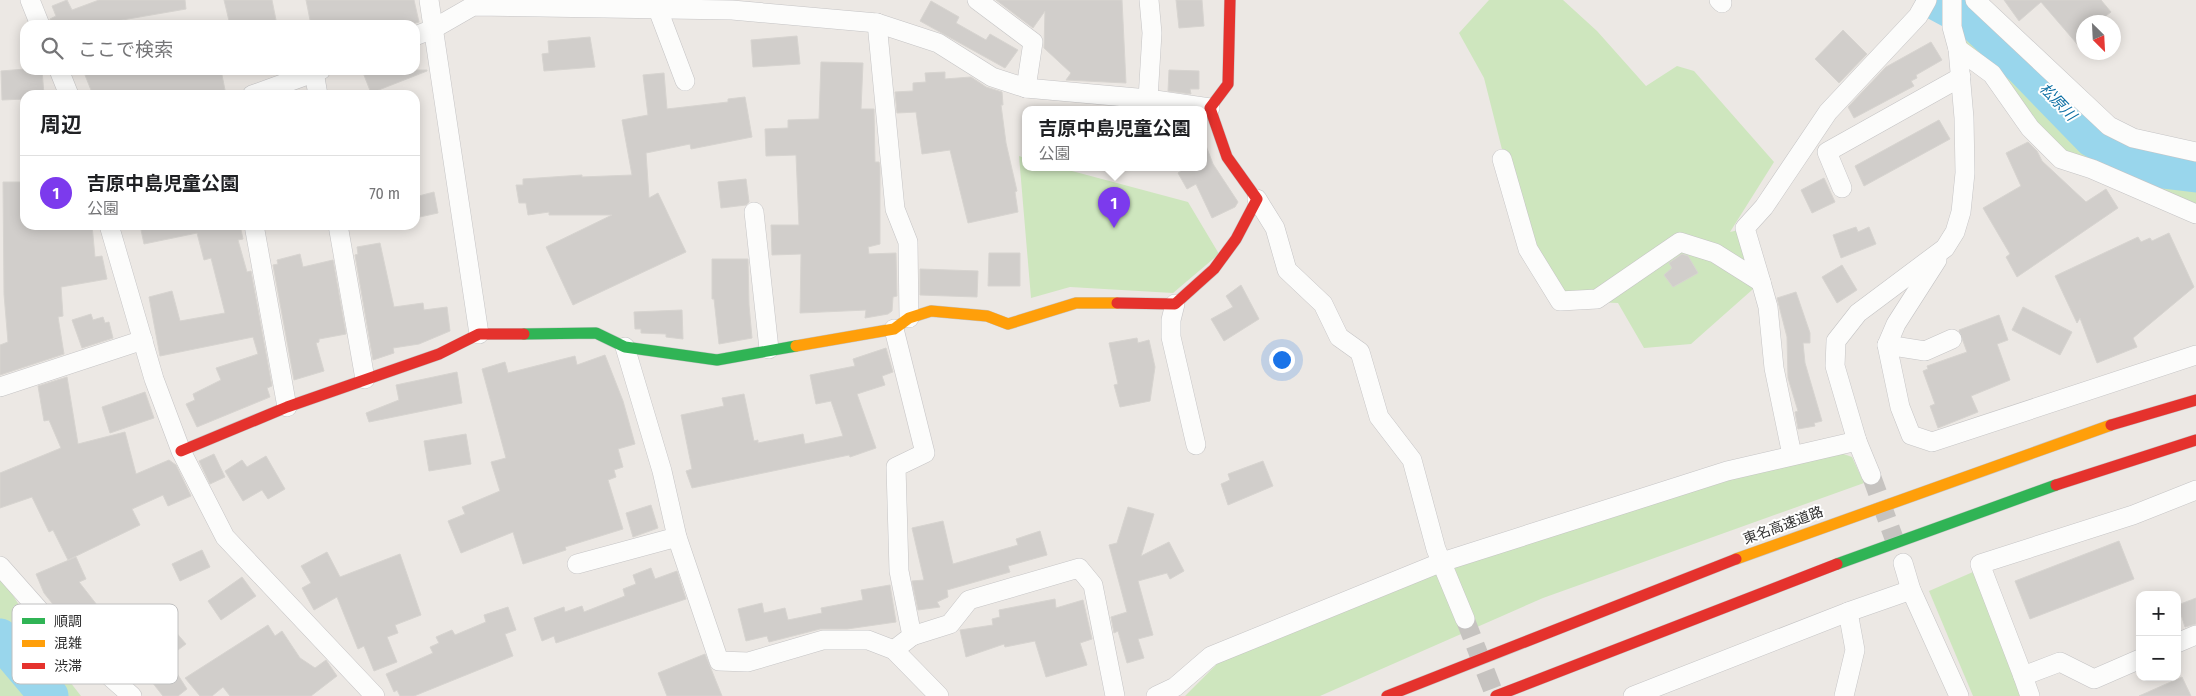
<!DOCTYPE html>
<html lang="ja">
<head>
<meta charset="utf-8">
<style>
  body { margin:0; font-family:"Fira Sans Condensed","Noto Sans JP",sans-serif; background:#f6f6f6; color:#202124 }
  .controls { position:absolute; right:15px; bottom:15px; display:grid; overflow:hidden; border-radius:10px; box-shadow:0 2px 12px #0003 }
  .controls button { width:45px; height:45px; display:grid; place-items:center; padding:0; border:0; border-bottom:1px solid #e0e0e0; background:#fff; color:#202124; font:25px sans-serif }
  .compass { position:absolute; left:2076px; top:15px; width:45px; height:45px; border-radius:50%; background:#fff; box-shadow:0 2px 12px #0003; rotate:156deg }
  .you { position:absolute; left:1281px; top:359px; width:18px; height:18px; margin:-12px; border:4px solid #fff; border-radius:50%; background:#1a73e8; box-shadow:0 0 0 8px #1a73e833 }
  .badge { display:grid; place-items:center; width:32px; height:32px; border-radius:50%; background:#7c3aed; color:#fff; font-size:16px; font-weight:700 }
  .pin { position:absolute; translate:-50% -41px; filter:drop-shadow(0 1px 2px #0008) }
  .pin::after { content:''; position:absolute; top:26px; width:18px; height:15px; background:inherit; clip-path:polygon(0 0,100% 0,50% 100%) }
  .popup { position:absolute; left:1022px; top:106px; width:185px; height:65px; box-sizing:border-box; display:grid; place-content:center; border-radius:10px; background:#fff; filter:drop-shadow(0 1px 4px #0005); font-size:16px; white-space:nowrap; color:#757577 }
  .popup b { font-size:19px; color:#202124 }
  .popup::after { content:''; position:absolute; left:50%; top:100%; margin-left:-10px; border:10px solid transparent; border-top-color:#fff }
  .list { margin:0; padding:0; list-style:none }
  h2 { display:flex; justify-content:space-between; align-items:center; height:65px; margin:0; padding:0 20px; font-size:21px }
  h2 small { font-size:16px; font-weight:400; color:#757577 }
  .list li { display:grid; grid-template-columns:32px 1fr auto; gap:15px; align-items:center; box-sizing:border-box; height:75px; padding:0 20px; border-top:1px solid #e0e0e0 }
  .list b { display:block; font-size:19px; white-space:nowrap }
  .list p { margin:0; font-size:16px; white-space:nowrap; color:#757577 }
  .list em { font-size:16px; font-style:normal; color:#757577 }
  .icon { flex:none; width:28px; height:28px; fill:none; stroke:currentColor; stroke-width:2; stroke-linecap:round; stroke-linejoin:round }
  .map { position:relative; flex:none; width:2196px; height:696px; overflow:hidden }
  .search { position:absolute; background:#fff; box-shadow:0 2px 12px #0003; left:20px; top:20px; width:400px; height:55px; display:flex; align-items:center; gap:12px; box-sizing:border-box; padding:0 18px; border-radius:15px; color:#757577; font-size:19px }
  .panel { position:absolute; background:#fff; box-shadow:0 2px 12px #0003; left:20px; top:90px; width:400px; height:140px; border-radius:15px }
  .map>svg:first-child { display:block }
  .green { fill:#cee6be }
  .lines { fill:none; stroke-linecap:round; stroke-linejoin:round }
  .river { stroke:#99d6ec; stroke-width:39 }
  .building { fill:#d1cecb; stroke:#d7d4d0 }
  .street-tunnel { stroke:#c6c3c0; stroke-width:19; stroke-dasharray:19 9; stroke-linecap:butt }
  .street-casing { stroke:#c5c4c5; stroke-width:20 }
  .fast-casing { stroke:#c5c4c5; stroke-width:12 }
  .slow-casing { stroke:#c5c4c5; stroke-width:12 }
  .jam-casing { stroke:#c5c4c5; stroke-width:12 }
  .street { stroke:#fcfcfb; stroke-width:19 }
  .fast { stroke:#30b455; stroke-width:11 }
  .slow { stroke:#ff9f0a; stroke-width:11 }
  .jam { stroke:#e5322d; stroke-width:11 }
  .labels { text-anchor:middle; stroke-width:4; stroke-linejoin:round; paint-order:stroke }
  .street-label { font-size:14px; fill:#2e2e2e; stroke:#fff }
  .water-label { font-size:15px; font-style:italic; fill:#0d6fa3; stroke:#fff }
  .key { fill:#fff; stroke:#c0c0c0; stroke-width:1 }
  .key-label { font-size:14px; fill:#2e2e2e }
</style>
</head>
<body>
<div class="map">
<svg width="2196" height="696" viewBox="0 0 2196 696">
  <rect width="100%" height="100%" fill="#ece8e4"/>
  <g class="green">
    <polygon points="1489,0 1563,0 1597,31 1646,86 1677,66 1694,71 1774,162 1730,232 1739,230 1761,282 1691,344 1644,348 1618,303 1560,301 1514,197 1484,78 1459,33"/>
    <polygon points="1962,0 1970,0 2101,124 2196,151 2196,211 2058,156 1957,46"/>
    <polygon points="1019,156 1025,158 1025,167 1057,167 1188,202 1219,254 1173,293 1070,287 1031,298"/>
    <polygon points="1835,451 1852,457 1864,483 1543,598 1320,696 1185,696 1233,648 1616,508"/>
    <polygon points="1973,572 2026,696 1973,696 1929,591"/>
    <polygon points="0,579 3,579 52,659 81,696 0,696"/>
  </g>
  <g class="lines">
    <g class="river">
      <polyline points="1935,0 1974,21 2024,67 2093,138 2146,167 2196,173"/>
      <polyline points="0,638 49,696"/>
    </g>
  </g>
  <g class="building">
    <polygon points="67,0 72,10 99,0 185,0 186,9 93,25 51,25 50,19 56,16 52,6"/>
    <polygon points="224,0 272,0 277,25 230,25"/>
    <polygon points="306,0 414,0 419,22 409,25 311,25"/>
    <polygon points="996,0 1122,0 1126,83 1066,80 1071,73 1044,48 1045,11 1033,28"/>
    <polygon points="1176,0 1202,0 1204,26 1179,28"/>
    <polygon points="2004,0 2101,0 2111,12 2098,22 2084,22 2084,52 2041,2 2019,21"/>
    <polygon points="931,1 959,17 956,23 986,40 990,34 1018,50 1005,68 920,21"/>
    <polygon points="1843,30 1867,54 1839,83 1815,59"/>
    <polygon points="797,36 800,64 753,67 751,40"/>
    <polygon points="590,37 595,67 544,71 542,54 549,53 548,41"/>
    <polygon points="1931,42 1942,60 1916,75 1917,78 1911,81 1914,86 1854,118 1848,107 1886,67"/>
    <polygon points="821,62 863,63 861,109 874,109 875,162 879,162 880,167 880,244 868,247 869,254 896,253 897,296 893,297 892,311 888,314 865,318 866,310 800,313 801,254 772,255 771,225 799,225 796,155 766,156 765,129 788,128 788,120 819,119"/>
    <polygon points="25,69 42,70 44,95 25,95 25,99 2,100 1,71"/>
    <polygon points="83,70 221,70 225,90 204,95 93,95"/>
    <polygon points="362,70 427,70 427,71 371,93"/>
    <polygon points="1169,70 1199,71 1199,89 1190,89 1191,94 1168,91"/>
    <polygon points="945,72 945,79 971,77 986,87 1002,92 1003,105 1001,105 1006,143 1017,191 1015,192 1018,212 968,223 950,150 922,154 916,112 897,113 895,92 913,91 913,83 926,82 925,73"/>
    <polygon points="664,73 667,109 728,102 728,99 745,97 752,137 691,149 690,144 646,153 649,198 658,193 686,252 573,305 546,247 612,215 549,215 549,212 528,215 526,203 519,203 516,185 523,185 523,179 582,175 582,177 632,175 622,120 648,115 643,75"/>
    <polygon points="1939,120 1950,139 1864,186 1855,166"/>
    <polygon points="1203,138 1213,164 1238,202 1235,207 1212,218 1196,184 1187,189 1178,173 1187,167 1203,167"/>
    <polygon points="2028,142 2037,151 2042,161 2086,202 2106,189 2118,208 2017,277 2006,257 2010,254 1983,208 2021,186 2006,153"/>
    <polygon points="1824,178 1835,202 1812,213 1801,190"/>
    <polygon points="746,179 749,202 746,205 721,208 718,182"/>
    <polygon points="3,182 25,182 25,225 92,225 95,257 102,256 107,279 61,287 63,316 58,317 64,354 0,375 0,345 8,342 4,294"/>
    <polygon points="434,192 438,213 415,218 415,197"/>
    <polygon points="140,225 240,225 243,239 238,240 247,272 251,271 272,386 267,388 270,397 197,427 186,404 195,400 193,394 221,380 216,368 258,354 253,337 160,356 149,297 172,291 180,321 225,313 211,258 204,260 197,233 144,244"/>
    <polygon points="1856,227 1858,232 1869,227 1876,244 1841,258 1833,235"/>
    <polygon points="2169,233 2194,287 2133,338 2137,347 2097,363 2080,318 2077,323 2055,276 2138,237 2141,242 2150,238 2152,241"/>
    <polygon points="380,243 394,307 423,303 424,310 447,307 450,331 419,344 393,348 394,353 373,360 355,255 358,254 357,247"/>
    <polygon points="989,253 1020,253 1020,286 988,286"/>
    <polygon points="300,254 303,267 333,260 346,334 319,339 319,342 316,343 324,371 294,380 273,265 278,264 277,260"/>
    <polygon points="1682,254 1688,256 1698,273 1673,287 1664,275 1672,268 1669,263"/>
    <polygon points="712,259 748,259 749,305 752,338 719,344 714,299 712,299"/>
    <polygon points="1842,265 1857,290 1837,303 1822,277"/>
    <polygon points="920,269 978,271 977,297 920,295"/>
    <polygon points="1241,285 1259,319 1224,341 1211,319 1233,307 1226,296"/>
    <polygon points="1796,292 1810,333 1810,343 1803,343 1805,363 1822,421 1814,423 1815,426 1798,429 1795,412 1798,411 1788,378 1787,337 1777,298"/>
    <polygon points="2023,307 2072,332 2060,355 2012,330"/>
    <polygon points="682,310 683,339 666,337 666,334 641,333 641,329 635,329 634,312"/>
    <polygon points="91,314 93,320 103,317 105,323 109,322 113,338 82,348 72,320"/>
    <polygon points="1999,315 2008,340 1997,344 2010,380 1971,396 1978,412 1938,428 1930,406 1935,404 1923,371 1928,369 1927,366 1967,352 1959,330"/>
    <polygon points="1137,338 1138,343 1149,340 1155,367 1150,401 1120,407 1114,385 1118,384 1109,343"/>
    <polygon points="886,348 893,372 882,376 885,385 857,394 876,448 850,457 849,455 692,488 686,471 692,469 681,415 724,406 722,398 744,394 754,441 758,440 758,443 803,434 805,444 843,436 831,401 816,404 810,375 855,366 853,359"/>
    <polygon points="605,355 623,401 635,444 618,449 623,467 614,470 616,477 608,480 623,529 565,547 566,550 523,564 513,532 461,553 448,521 465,514 462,507 500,491 491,462 506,458 482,369 505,362 508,373 575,356 577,365"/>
    <polygon points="457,372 462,403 369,422 366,413 399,400 396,385"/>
    <polygon points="67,377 78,444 125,432 136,474 169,460 176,465 191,496 168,506 163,495 132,509 140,525 68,560 53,530 49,532 32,497 0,508 0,473 61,448 49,420 44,421 38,386"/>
    <polygon points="145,392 154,418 110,433 102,407"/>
    <polygon points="466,434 471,464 429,471 424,441"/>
    <polygon points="214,454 225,477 210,484 199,461"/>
    <polygon points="266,456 285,489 268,499 262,490 243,501 225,471 242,460 247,467"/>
    <polygon points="1263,461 1273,486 1228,505 1221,484 1230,480 1228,474"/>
    <polygon points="651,505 658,528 633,537 626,513"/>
    <polygon points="1128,507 1154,514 1141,556 1169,542 1184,571 1170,579 1167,573 1138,581 1153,635 1138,639 1144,658 1127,663 1118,631 1114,633 1111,617 1127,612 1109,545 1117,543"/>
    <polygon points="943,521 953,564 1018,545 1016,539 1040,531 1047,555 1008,566 1010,572 947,590 948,597 937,602 940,607 918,610 912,581 924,580 912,528"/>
    <polygon points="2119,541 2134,579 2030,619 2015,581"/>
    <polygon points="202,550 210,567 180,581 172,564"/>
    <polygon points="327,552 340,577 400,554 421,615 395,625 398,633 387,637 397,662 374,671 364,646 358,649 337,597 314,610 302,588 311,583 301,566"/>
    <polygon points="76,557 86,579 79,582 104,614 108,611 118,623 107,632 128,658 155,634 147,625 161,615 186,644 167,658 187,689 178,696 163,696 144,672 132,681 93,643 91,645 72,628 44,593 36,574"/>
    <polygon points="651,568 655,579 677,571 686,599 556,643 554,636 542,641 534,618 564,607 565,612 582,606 584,612 625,596 623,589 636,584 633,575"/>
    <polygon points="242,577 256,596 221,620 208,601"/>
    <polygon points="890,585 896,622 847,629 820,629 769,642 767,636 746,641 738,609 762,603 764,613 785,608 788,620 822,613 821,608 863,600 861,590"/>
    <polygon points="2196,598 2196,624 2185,627 2178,605"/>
    <polygon points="1055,599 1056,608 1083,600 1092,639 1080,643 1087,665 1046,677 1035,641 1005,647 1004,644 966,657 960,630 993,625 992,619 1000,617 999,610"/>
    <polygon points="508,607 516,630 505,634 513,656 414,696 400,696 397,690 394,692 386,674 433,653 430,647 439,643 436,637 452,630 455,635 486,622 484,615"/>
    <polygon points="268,625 275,636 282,631 300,658 315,668 326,660 337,676 311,696 230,696 223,687 212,696 200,696 185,678"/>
    <polygon points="705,654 722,696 667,696 658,673"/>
    <polygon points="2182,677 2191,696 2139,696"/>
  </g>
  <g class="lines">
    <g class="street-tunnel">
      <polyline points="1871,475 1899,552"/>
      <polyline points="1465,619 1495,696"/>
    </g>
    <g class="street-casing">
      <g id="street">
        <polyline points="30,0 40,25"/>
        <polyline points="429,0 479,334"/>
        <polyline points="977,0 1033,42 1026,88"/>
        <polyline points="1719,0 1722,3"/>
        <polyline points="1975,0 2109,126 2133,138 2196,152"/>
        <polyline points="657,7 685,81"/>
        <polyline points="877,23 895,209 908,242 909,318"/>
        <polyline points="415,36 433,29 473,6 732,10 877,23 938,43 992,77 1026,88 1148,99 1210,108"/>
        <polyline points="1958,49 1992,74 2030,128 2061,159 2092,169 2196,214"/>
        <polyline points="59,70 69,95"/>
        <polyline points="314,72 318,95"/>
        <polyline points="252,95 321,70"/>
        <polyline points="1148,99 1152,33 1149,0"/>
        <polyline points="1502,159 1528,249 1560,301 1597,299 1680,242 1715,253 1761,282 1745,228 1764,207 1828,112 1918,16 1927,0"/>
        <polyline points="1842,188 1827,152 1961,77"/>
        <polyline points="1257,199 1275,228 1287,270 1323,304 1339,337 1360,352 1379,417 1412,460 1436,549 1465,619"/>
        <polyline points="754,212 769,349"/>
        <polyline points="109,225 154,379 181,451 225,537 375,696"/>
        <polyline points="254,225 287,407"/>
        <polyline points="338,225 365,379"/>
        <polyline points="1937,260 1896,324 1887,345 1900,407 1911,435 1932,442 2196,355"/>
        <polyline points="1761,282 1768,307 1774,368 1792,455"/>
        <polyline points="1175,304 1171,320 1171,337 1196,445"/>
        <polyline points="894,329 925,453 896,467 899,571 912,636 894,650"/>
        <polyline points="1887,345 1925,351 1952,339"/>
        <polyline points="625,347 662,471 677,537 719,661 748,662 823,640 868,640 894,650 939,696"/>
        <polyline points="0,387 143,340"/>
        <polyline points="1871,475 1857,441 1835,366 1836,341 1858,313 1945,248 1955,232 1961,212 1965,173 1964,118 1958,49 1952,27 1952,0"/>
        <polyline points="1903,563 1911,590 1959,696"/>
        <polyline points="577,564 677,537"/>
        <polyline points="0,566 55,628 132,696"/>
        <polyline points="912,636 950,624 969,600 1079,568 1093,585 1115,696"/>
        <polyline points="2177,643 2196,635"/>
        <polyline points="2023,676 1980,564 2133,515 2196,490"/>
        <polyline points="1156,696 1175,687 1211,656 1442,562 1727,471 1857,441"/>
        <polyline points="1633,696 1848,612 1911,590"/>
        <polyline points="1844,696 1855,650 1848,612"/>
        <polyline points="2030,696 2023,676 2060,662 2094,679 2140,659"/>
      </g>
    </g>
    <g class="fast-casing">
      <g id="fast">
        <polyline points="524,334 596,333 625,347 717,360 796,346"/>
        <polyline points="1837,564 2056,485"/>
      </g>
    </g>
    <g class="slow-casing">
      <g id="slow">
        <polyline points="796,346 894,329 909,318 931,311 987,316 1008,324 1076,303 1117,303"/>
        <polyline points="1736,559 2111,425"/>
      </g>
    </g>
    <g class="jam-casing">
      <g id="jam">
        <polyline points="1117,303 1175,304 1214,269 1236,239 1257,199 1227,157 1210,108 1228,84 1230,0"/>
        <polyline points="2111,425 2196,400"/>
        <polyline points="181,451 287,407 439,354 479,334 524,334"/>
        <polyline points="2056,485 2196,440"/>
        <polyline points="1387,696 1736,559"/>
        <polyline points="1496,696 1837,564"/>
      </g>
    </g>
    <use href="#street" class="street"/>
    <use href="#fast" class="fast"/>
    <use href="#slow" class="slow"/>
    <use href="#jam" class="jam"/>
  </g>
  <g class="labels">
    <g class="street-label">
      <text transform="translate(1783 525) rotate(-20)" y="5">東名高速道路</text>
    </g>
    <g class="water-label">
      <text transform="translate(2058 102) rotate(46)" y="5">松原川</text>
    </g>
  </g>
  <rect x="12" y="604" width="166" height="80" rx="8" class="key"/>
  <rect x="22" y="618" width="23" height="6" fill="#30b455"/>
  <rect x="22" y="640" width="23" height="7" fill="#ff9f0a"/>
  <rect x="22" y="663" width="23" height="6" fill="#e5322d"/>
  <g class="key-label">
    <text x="54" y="626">順調</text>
    <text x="54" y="648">混雑</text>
    <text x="54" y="671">渋滞</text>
  </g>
</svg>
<div class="controls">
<button>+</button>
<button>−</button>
</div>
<svg class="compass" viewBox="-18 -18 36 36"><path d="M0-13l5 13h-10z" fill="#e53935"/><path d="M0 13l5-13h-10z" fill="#757577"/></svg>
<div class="you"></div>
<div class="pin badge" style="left:1114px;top:228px">1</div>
<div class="popup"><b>吉原中島児童公園</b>公園</div>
<div class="search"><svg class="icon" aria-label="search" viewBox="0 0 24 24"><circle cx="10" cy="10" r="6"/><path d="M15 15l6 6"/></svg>ここで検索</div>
<section class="panel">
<h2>周辺<small></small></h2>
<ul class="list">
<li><span class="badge">1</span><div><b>吉原中島児童公園</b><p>公園</p></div><em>70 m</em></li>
</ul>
</section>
</div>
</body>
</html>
